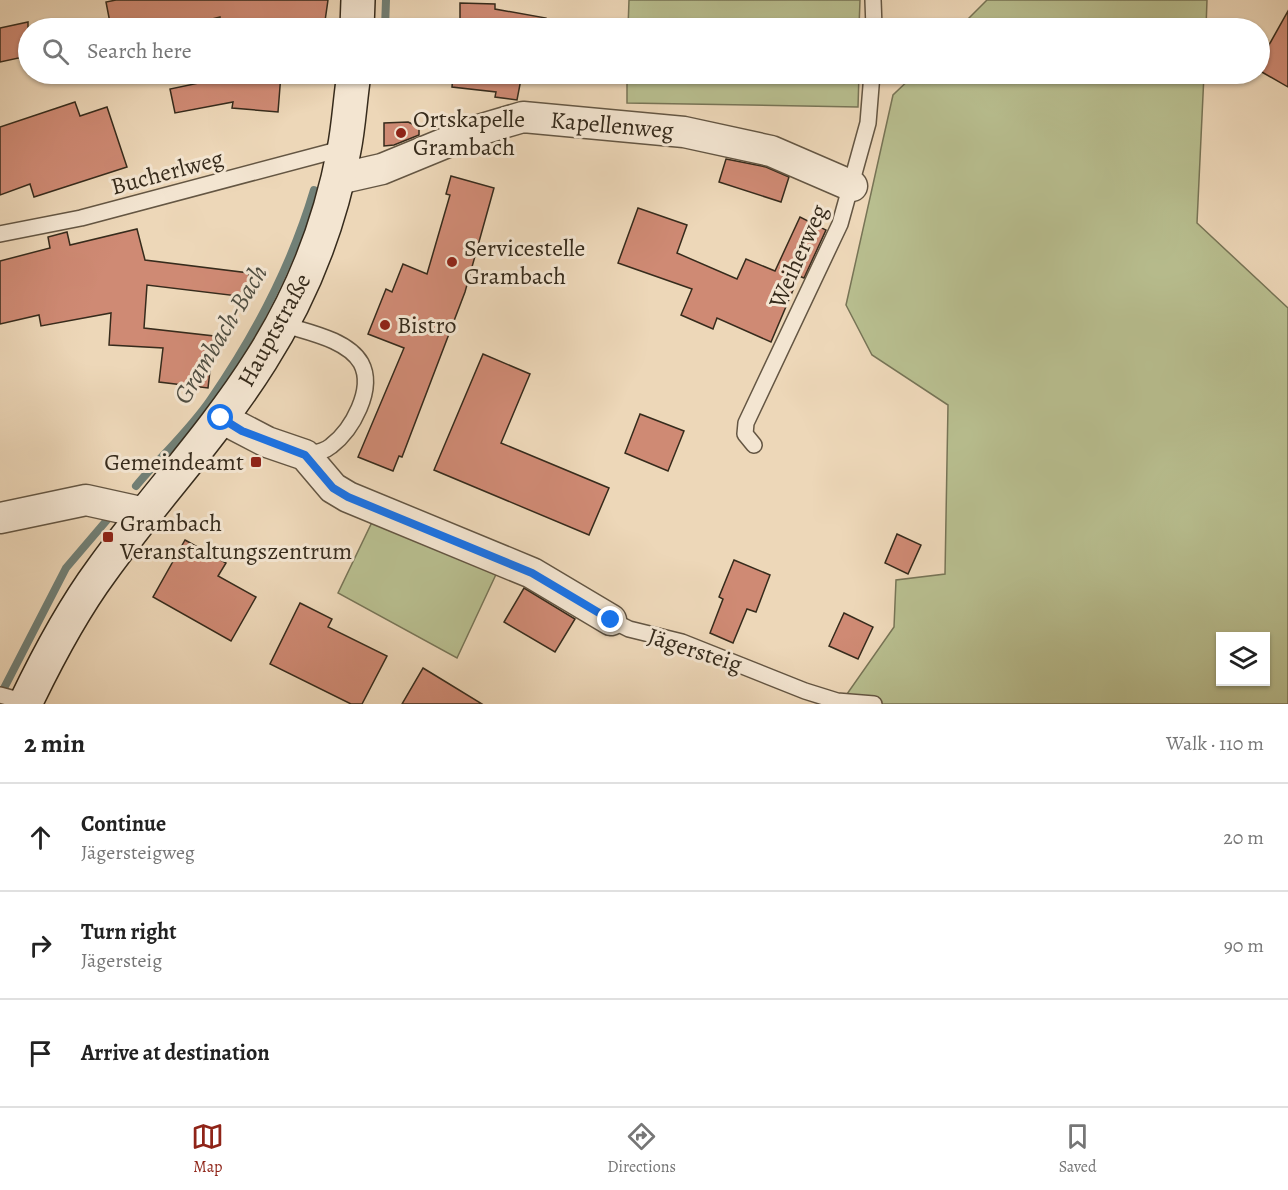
<!DOCTYPE html>
<html lang="en">
<head>
<meta charset="utf-8">
<style>
  body { margin:0; font-family:Alegreya,serif; background:#f6f6f6; color:#222 }
  .controls { position:absolute; right:18px; bottom:18px; display:grid; overflow:hidden; border-radius:0px; box-shadow:0 2px 4px #0004 }
  .controls button { width:54px; height:54px; display:grid; place-items:center; padding:0; border:0; border-bottom:2px solid #e0e0e0; background:#fff; color:#222; font:30px sans-serif }
  .stop { position:absolute; width:18px; height:18px; margin:-14px; border:4px solid #1a73e8; border-radius:50%; background:#fff }
  .stop.end { background:#1a73e8; border-color:#fff; box-shadow:0 2px 6px #0008 }
  .list { margin:0; padding:0; list-style:none }
  h2 { display:flex; justify-content:space-between; align-items:center; height:78px; margin:0; padding:0 24px; font-size:26px }
  h2 small { font-size:20px; font-weight:400; color:#767676 }
  .list li { display:grid; grid-template-columns:39px 1fr auto; gap:18px; align-items:center; box-sizing:border-box; height:108px; padding:0 24px; border-top:2px solid #e0e0e0 }
  .list b { display:block; font-size:22px; white-space:nowrap }
  .list p { margin:0; font-size:20px; white-space:nowrap; color:#767676 }
  .list em { font-size:20px; font-style:normal; color:#767676 }
  .icon { flex:none; width:33px; height:33px; fill:none; stroke:currentColor; stroke-width:2; stroke-linecap:round; stroke-linejoin:round }
  .map { position:relative; flex:none; width:1288px; height:704px; overflow:hidden }
  .search { position:absolute; background:#fff; box-shadow:0 2px 4px #0004; left:18px; right:18px; top:18px; height:66px; display:flex; align-items:center; gap:15px; box-sizing:border-box; padding:0 21px; border-radius:33px; color:#767676; font-size:22px }
  .sheet { height:402px; background:#fff }
  nav { display:flex; justify-content:space-around; align-items:center; box-sizing:border-box; height:84px; border-top:2px solid #e0e0e0; background:#fff; font-size:16px; color:#767676 }
  nav a { display:grid; justify-items:center; gap:3px }
  nav .on { color:#8f2418 }
  .map>svg:first-child { display:block }
  .green { fill:#b8be8f; stroke:#777456; stroke-width:1.5; fill-rule:evenodd }
  .lines { fill:none; stroke-linecap:round; stroke-linejoin:round }
  .stream { stroke:#718077; stroke-width:8 }
  .building { fill:#cf8a74; stroke:#362b1c; stroke-width:1.5 }
  .service-casing { stroke:#645643; stroke-width:18 }
  .minor-casing { stroke:#645643; stroke-width:33 }
  .secondary-casing { stroke:#362b1c; stroke-width:36 }
  .service { stroke:#f3e5d1; stroke-width:15 }
  .minor { stroke:#f3e5d1; stroke-width:30 }
  .secondary { stroke:#f3e5d1; stroke-width:33 }
  .route { stroke:#1a73e8; stroke-width:8 }
  .poi-dot { fill:#8f2418; stroke:#f3e5d1; stroke-width:2 }
  .labels { text-anchor:middle; stroke-width:6; stroke-linejoin:round; paint-order:stroke }
  .poi-label { font-size:24px; fill:#362b1c; stroke:#f3e5d1; text-anchor:start }
  .street-label { font-size:24px; fill:#362b1c; stroke:#f3e5d1 }
  .water-label { font-size:26px; font-style:italic; fill:#4f4e42; stroke:#f3e5d1 }
</style>
</head>
<body>
<div class="map">
<svg width="1288" height="704" viewBox="0 0 1288 704">
  <rect width="100%" height="100%" fill="#edd7b8"/>
  <filter id="stains"><feTurbulence type="fractalNoise" baseFrequency=".00333" numOctaves="4"/><feColorMatrix values="0 0 0 0 .2 0 0 0 0 .09 0 0 0 0 .02 0 0 0 .5 -.17"/></filter>
  <radialGradient id="worn" r=".72"><stop offset=".6" stop-color="#630" stop-opacity="0"/><stop offset="1" stop-color="#630" stop-opacity=".3"/></radialGradient>
  <g class="green">
    <polygon points="629,0 860,0 859,28 628,28"/>
    <polygon points="987,0 1207,0 1206,28 959,28"/>
    <polygon points="627,74 859,74 858,107 627,103"/>
    <path d="M915,74H1204L1197,223L1288,308V704H840L894,627L896,580L945,574L948,405L872,355L846,305L893,95ZM1220,636H1266V682H1220Z"/>
    <polygon points="374,518 499,568 457,658 338,593"/>
  </g>
  <g class="lines">
    <g class="stream">
      <polyline points="385,28 386,0"/>
      <path d="M136,486C160,457 190,430 211,399C255,335 292,264 314,190"/>
      <polyline points="0,696 66,568 107,520"/>
    </g>
  </g>
  <g class="building">
    <polygon points="116,0 328,0 324,28 221,28 220,17 177,28 111,28 106,2"/>
    <polygon points="460,3 495,4 495,9 546,18 545,28 460,28"/>
    <polygon points="1288,11 1288,87 1260,71 1260,61"/>
    <polygon points="28,22 28,56 0,62 0,28"/>
    <polygon points="223,74 281,74 278,112 232,108 233,102 175,113 170,89 223,78"/>
    <polygon points="453,74 522,74 517,100 495,97 496,92 452,87"/>
    <polygon points="75,102 80,116 107,107 127,167 34,197 30,184 0,195 0,127"/>
    <polygon points="408,122 419,127 419,135 394,145 384,146 384,123"/>
    <polygon points="726,159 766,167 789,177 781,202 719,182"/>
    <polygon points="451,176 494,188 465,292 402,457 399,456 393,471 358,457 404,348 368,334 386,289 392,292 403,264 427,274 450,195 446,194"/>
    <polygon points="638,208 687,225 677,253 737,279 746,259 775,271 800,217 826,230 804,278 799,276 771,342 717,318 713,329 681,315 692,289 618,263"/>
    <polygon points="137,229 145,260 249,273 246,297 147,285 144,328 214,336 208,388 159,382 163,348 109,345 111,313 41,326 39,315 0,324 0,261 50,248 48,237 67,232 70,245"/>
    <polygon points="483,354 530,374 501,443 609,488 589,535 434,470"/>
    <polygon points="640,414 684,431 668,471 625,453"/>
    <polygon points="897,534 921,545 908,574 885,563"/>
    <polygon points="185,540 226,563 218,576 256,597 231,641 153,597"/>
    <polygon points="734,560 770,575 756,612 747,609 733,643 710,633 723,599 719,597"/>
    <polygon points="524,588 575,619 555,652 504,622"/>
    <polygon points="300,603 332,619 328,627 387,656 362,704 351,704 270,664"/>
    <polygon points="844,613 873,627 858,659 829,646"/>
    <polygon points="423,668 446,682 482,704 402,704"/>
  </g>
  <g class="lines">
    <g class="service-casing">
      <g id="service">
        <polyline points="873,0 874,28"/>
        <polyline points="0,234 81,218 345,148"/>
        <path d="M282,324C306,332 347,339 361,363C375,389 352,430 331,446C324,452 314,453 305,455"/>
        <polyline points="754,445 745,434 746,423 840,224 868,123 872,74"/>
        <polyline points="611,620 629,629 682,642 805,691 837,701 874,704"/>
        <polyline points="0,695 26,702"/>
      </g>
    </g>
    <g class="minor-casing">
      <g id="minor">
        <polyline points="338,179 382,169 472,132 523,117 684,132 771,151 852,186"/>
        <polyline points="221,418 267,442 305,455 333,488 348,497 532,573 611,620"/>
        <polyline points="0,518 86,500 145,513"/>
      </g>
    </g>
    <g class="secondary-casing">
      <g id="secondary">
        <polyline points="357,28 358,0"/>
        <path d="M25,704C47,658 71,612 102,570C153,499 214,435 261,360C301,297 330,224 344,150C349,125 350,99 354,74"/>
      </g>
    </g>
    <use href="#service" class="service"/>
    <use href="#minor" class="minor"/>
    <use href="#secondary" class="secondary"/>
  </g>
  <g class="lines">
    <polyline class="route" points="221,418 242,431 305,455 333,488 348,497 532,573 611,620"/>
  </g>
  <g class="poi-dot">
    <circle cx="401" cy="133" r="6"/>
    <circle cx="452" cy="262" r="6"/>
    <circle cx="385" cy="325" r="6"/>
    <rect x="250" y="456" width="12" height="12" rx="3"/>
    <rect x="102" y="531" width="12" height="12" rx="3"/>
  </g>
  <g class="labels">
    <g class="poi-label">
      <text x="413" y="127">Ortskapelle<tspan x="413" dy="28">Grambach</tspan></text>
      <text x="464" y="256">Servicestelle<tspan x="464" dy="28">Grambach</tspan></text>
      <text x="397" y="333">Bistro</text>
      <text x="244" y="470" text-anchor="end">Gemeindeamt</text>
      <text x="120" y="531">Grambach<tspan x="120" dy="28">Veranstaltungszentrum</tspan></text>
    </g>
    <g class="street-label">
      <text transform="translate(612 125) rotate(5)" y="8">Kapellenweg</text>
      <text transform="translate(167 172) rotate(-15)" y="8">Bucherlweg</text>
      <text transform="translate(798 256) rotate(-66)" y="8">Weiherweg</text>
      <text transform="translate(274 330) rotate(-61)" y="8">Hauptstraße</text>
      <text transform="translate(695 650) rotate(18)" y="8">Jägersteig</text>
    </g>
    <g class="water-label">
      <text transform="translate(220 334) rotate(-59)" y="9">Grambach-Bach</text>
    </g>
  </g>
  <rect width="100%" height="100%" filter="url(#stains)"/>
  <rect width="100%" height="100%" fill="url(#worn)"/>
</svg>
<div class="controls">
<button><svg class="icon" aria-label="layers" viewBox="0 0 24 24"><path d="M12 4l9 5-9 5-9-5zM3 14l9 5 9-5"/></svg></button>
</div>
<div class="stop" style="left:221px;top:418px"></div>
<div class="stop end" style="left:611px;top:620px"></div>
<div class="search"><svg class="icon" aria-label="search" viewBox="0 0 24 24"><circle cx="10" cy="10" r="6"/><path d="M15 15l6 6"/></svg>Search here</div>
</div>
<section class="sheet">
<h2>2 min<small>Walk · 110 m</small></h2>
<ul class="list">
<li><svg class="icon" aria-label="ahead" viewBox="0 0 24 24"><path d="M12 20V5M6 11l6-6 6 6"/></svg><div><b>Continue</b><p>Jägersteigweg</p></div><em>20 m</em></li>
<li><svg class="icon" aria-label="right" viewBox="0 0 24 24"><path d="M7 20v-9h11M14 6l5 5-5 5"/></svg><div><b>Turn right</b><p>Jägersteig</p></div><em>90 m</em></li>
<li><svg class="icon" aria-label="arrive" viewBox="0 0 24 24"><path d="M6 21V4h12l-3 4 3 4H6"/></svg><div><b>Arrive at destination</b></div></li>
</ul>
</section>
<nav>
<a class="on"><svg class="icon" aria-label="map" viewBox="0 0 24 24"><path d="M3 6l6-2 6 2 6-2v14l-6 2-6-2-6 2zM9 4v14M15 6v14"/></svg>Map</a>
<a><svg class="icon" aria-label="directions" viewBox="0 0 24 24"><path d="M12 3l9 9-9 9-9-9zM9 14v-3h6M13 9l2 2-2 2"/></svg>Directions</a>
<a><svg class="icon" aria-label="saved" viewBox="0 0 24 24"><path d="M7 4h10v16l-5-4-5 4z"/></svg>Saved</a>
</nav>
</body>
</html>
